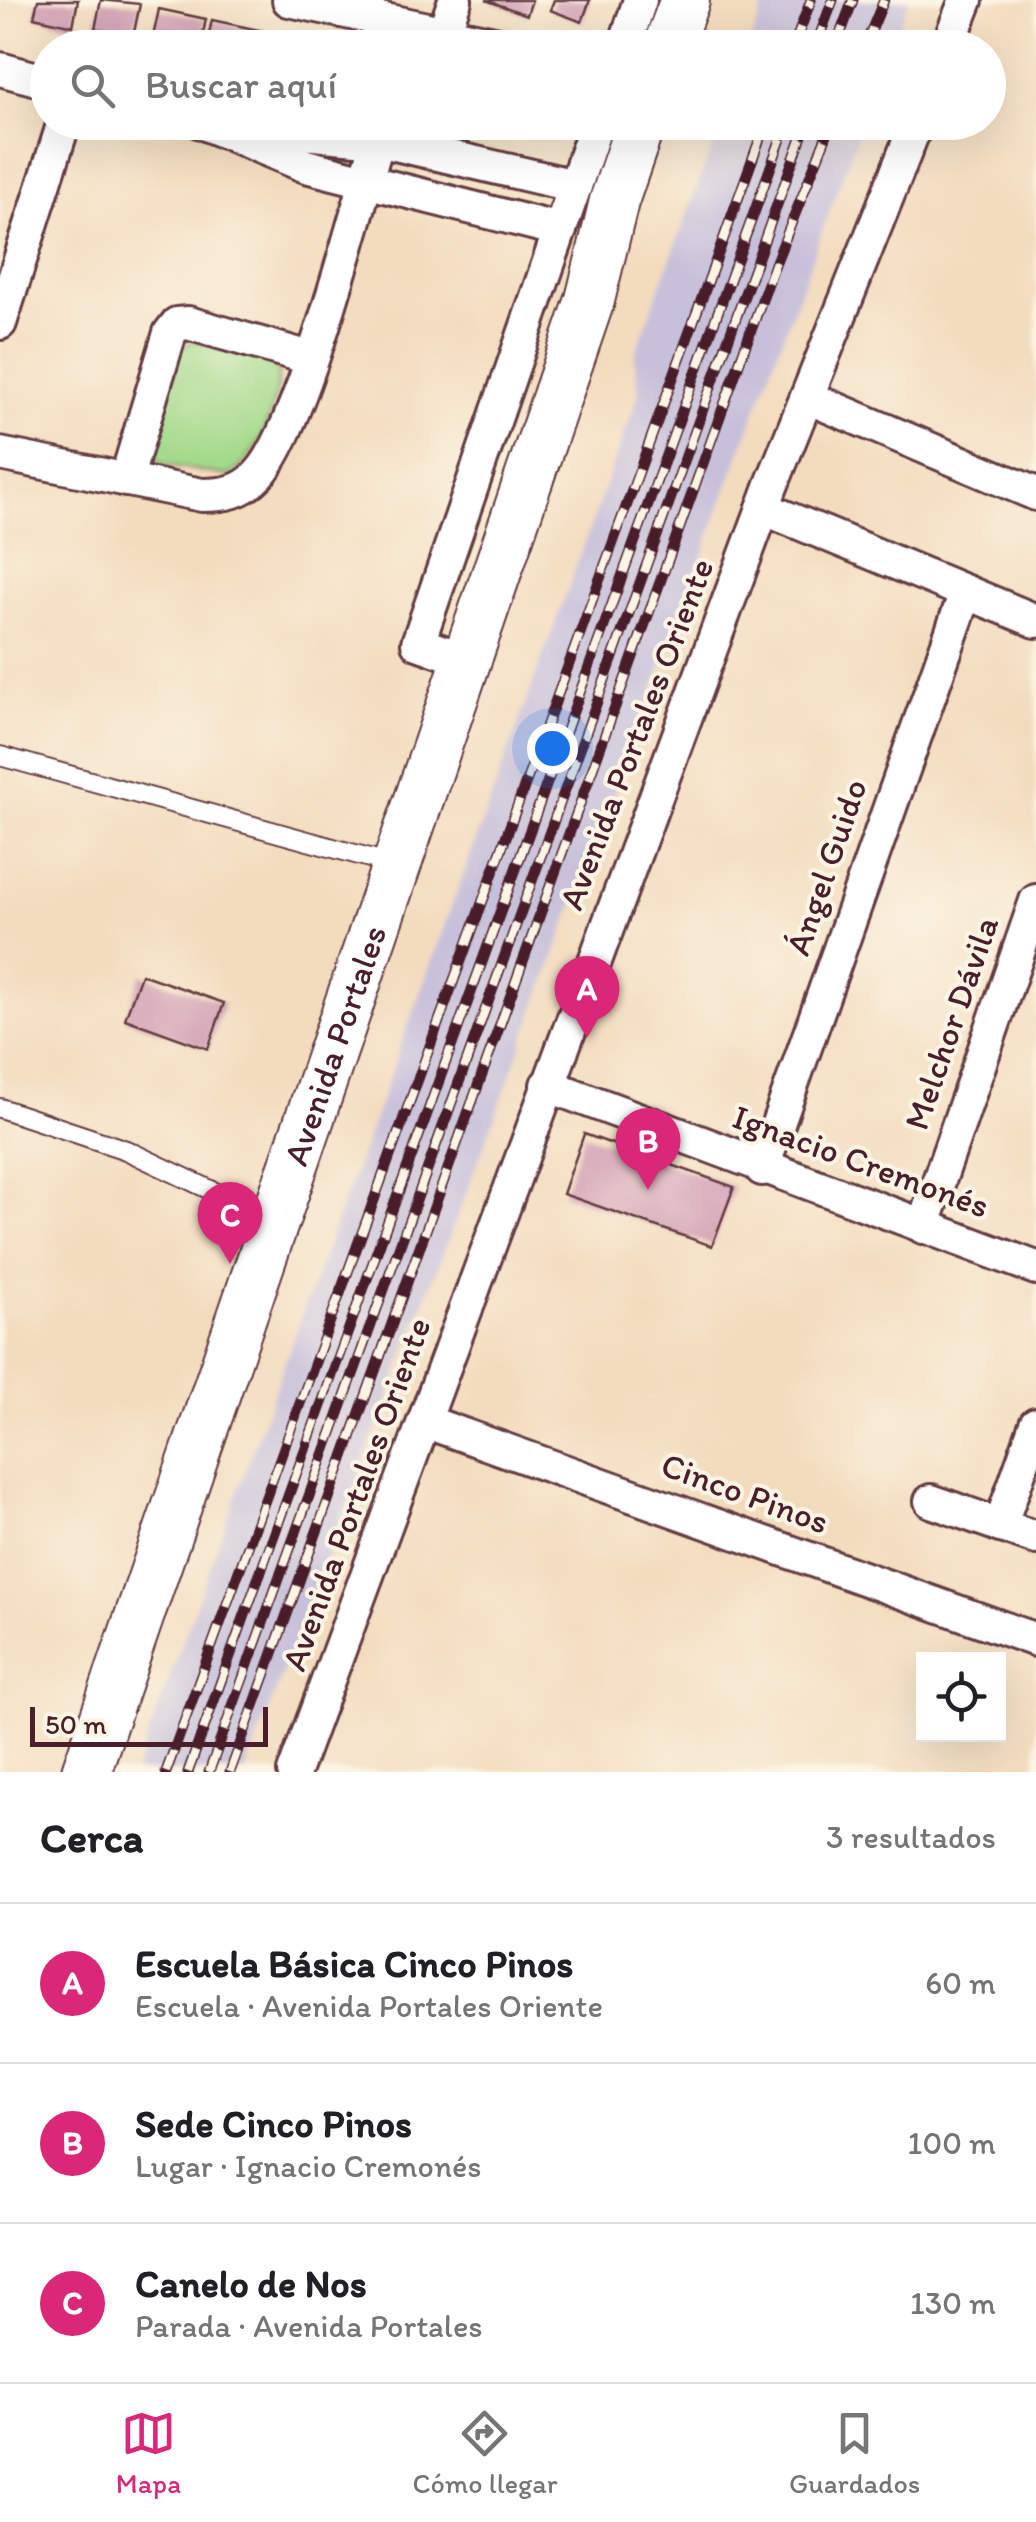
<!DOCTYPE html>
<html lang="es">
<head>
<meta charset="utf-8">
<style>
  body { margin:0; font-family:Itim,sans-serif; background:#f2f2f2; color:#202124 }
  .controls { position:absolute; right:30px; bottom:30px; display:grid; overflow:hidden; border-radius:0px; box-shadow:0 10px 40px #0002 }
  .controls button { width:90px; height:90px; display:grid; place-items:center; padding:0; border:0; border-bottom:2px solid #e0e0e0; background:#fff; color:#202124; font:50px sans-serif }
  .scale { position:absolute; left:30px; bottom:25px; width:238px; box-sizing:border-box; padding-left:10px; border:5px solid #4a1f2b; border-top:0; font-size:28px; line-height:35px; white-space:nowrap; color:#4a1f2b; -webkit-text-stroke:8px #fcf5e5; paint-order:stroke }
  .you { position:absolute; left:552px; top:748px; width:35px; height:35px; margin:-25px; border:8px solid #fff; border-radius:50%; background:#1a73e8; box-shadow:0 0 0 15px #1a73e833 }
  .badge { display:grid; place-items:center; width:65px; height:65px; border-radius:50%; background:#db2777; color:#fff; font-size:32px; font-weight:700 }
  .pin { position:absolute; translate:-50% -82px; filter:drop-shadow(0 2px 5px #0008) }
  .pin::after { content:''; position:absolute; top:52px; width:35px; height:30px; background:inherit; clip-path:polygon(0 0,100% 0,50% 100%) }
  .list { margin:0; padding:0; list-style:none }
  h2 { display:flex; justify-content:space-between; align-items:center; height:130px; margin:0; padding:0 40px; font-size:42px }
  h2 small { font-size:32px; font-weight:400; color:#757577 }
  .list li { display:grid; grid-template-columns:65px 1fr auto; gap:30px; align-items:center; box-sizing:border-box; height:160px; padding:0 40px; border-top:2px solid #e0e0e0 }
  .list b { display:block; font-size:38px; white-space:nowrap }
  .list p { margin:0; font-size:32px; white-space:nowrap; color:#757577 }
  .list em { font-size:32px; font-style:normal; color:#757577 }
  .icon { flex:none; width:55px; height:55px; fill:none; stroke:currentColor; stroke-width:2; stroke-linecap:round; stroke-linejoin:round }
  .map { position:relative; flex:none; width:1036px; height:1772px; overflow:hidden }
  .search { position:absolute; background:#fff; box-shadow:0 10px 40px #0002; left:30px; right:30px; top:30px; height:110px; display:flex; align-items:center; gap:25px; box-sizing:border-box; padding:0 35px; border-radius:55px; color:#757577; font-size:38px }
  .sheet { height:610px; background:#fff }
  nav { display:flex; justify-content:space-around; align-items:center; box-sizing:border-box; height:140px; border-top:2px solid #e0e0e0; background:#fff; font-size:28px; color:#757577 }
  nav a { display:grid; justify-items:center; gap:5px }
  nav .on { color:#db2777 }
  .map>svg:first-child { display:block }
  .industrial { fill:#c6c0da }
  .green { fill:#a4da8b; stroke:#777c5b; stroke-width:2.5 }
  .building { fill:#cd95af }
  .lines { fill:none; stroke-linecap:round; stroke-linejoin:round }
  .service-casing { stroke:#633b41; stroke-width:22 }
  .minor-casing { stroke:#633b41; stroke-width:38 }
  .secondary-casing { stroke:#633b41; stroke-width:52 }
  .service { stroke:#fff; stroke-width:18 }
  .minor { stroke:#fff; stroke-width:32 }
  .secondary { stroke:#fff; stroke-width:48 }
  .rail-casing { stroke:#4a1f2b; stroke-width:11 }
  .rail { stroke:#fcf5e5; stroke-width:8; stroke-dasharray:22; stroke-linecap:butt }
  .labels { text-anchor:middle; stroke-width:8; stroke-linejoin:round; paint-order:stroke }
  .street-label { font-size:35px; fill:#4a1f2b; stroke:#fcf5e5 }
</style>
</head>
<body>
<div class="map">
<svg width="1036" height="1772" viewBox="0 0 1036 1772">
  <rect width="100%" height="100%" fill="#fcf5e5"/>
  <filter id="ink" filterUnits="userSpaceOnUse"><feTurbulence type="fractalNoise" baseFrequency=".01" numOctaves="2"/><feDisplacementMap in="SourceGraphic" scale="20" xChannelSelector="R" yChannelSelector="G"/><feConvolveMatrix kernelMatrix="1 2 1 2 8 2 1 2 1" color-interpolation-filters="sRGB"/></filter>
  <filter id="wash" filterUnits="userSpaceOnUse"><feTurbulence type="fractalNoise" baseFrequency=".0048" numOctaves="4" result="noise"/><feDisplacementMap in="SourceGraphic" scale="40" xChannelSelector="R" yChannelSelector="G"/><feGaussianBlur stdDeviation="2.25" result="paint"/><feColorMatrix in="noise" values="0 0 0 0 0 0 0 0 0 0 0 0 0 0 0 0 0 1.4 0 .05"/><feComposite in="paint" operator="in"/></filter>
  <g filter="url(#wash)">
    <rect width="100%" height="100%" fill="#f3dcbe"/>
    <g class="industrial">
      <polygon points="766,0 909,0 891,47 749,47"/>
      <polygon points="721,123 862,123 506,1088 245,1772 135,1772 639,394 634,357"/>
    </g>
    <path class="green" d="M194,340L270,359L279,373C276,406 258,461 227,476L163,464L150,453L180,349Z"/>
    <g id="blocks">
      <g class="building">
        <polygon points="38,0 78,0 73,26 34,17"/>
        <polygon points="101,0 140,4 133,37 95,29"/>
        <polygon points="486,0 532,0 527,15"/>
        <polygon points="554,0 590,0 582,22 550,10"/>
        <polygon points="159,9 206,19 200,48 152,42"/>
        <polygon points="212,20 268,32 264,48 206,48"/>
        <polygon points="279,33 318,41 316,48 276,48"/>
        <polygon points="510,122 551,122 548,135 529,131 528,135 508,131"/>
        <polygon points="141,974 224,1003 208,1049 125,1019"/>
        <polygon points="584,1134 734,1187 712,1246 563,1194"/>
      </g>
    </g>
  </g>
  <g filter="url(#ink)">
    <use href="#blocks" fill-opacity="0" stroke="#633b41" stroke-width="2.5"/>
    <g class="lines">
      <g class="service-casing">
        <g id="service">
          <polyline points="0,756 395,865"/>
          <polyline points="0,1108 126,1150 272,1219"/>
        </g>
      </g>
      <g class="minor-casing">
        <g id="minor">
          <polyline points="289,0 518,48"/>
          <polyline points="444,32 455,0"/>
          <polyline points="624,48 640,0"/>
          <polyline points="947,48 966,0"/>
          <polyline points="0,69 48,82"/>
          <polyline points="201,122 306,166 560,230"/>
          <polyline points="227,126 378,140 575,186"/>
          <polyline points="0,323 64,122"/>
          <polyline points="807,397 1036,494"/>
          <path d="M0,454L202,495C225,495 242,492 258,475C301,431 357,208 378,140"/>
          <polyline points="126,480 170,333 177,324 188,323 310,358"/>
          <polyline points="763,508 1036,621"/>
          <polyline points="468,661 418,643 597,122"/>
          <polyline points="547,1085 1036,1268"/>
          <polyline points="762,1169 966,592"/>
          <polyline points="923,1227 1036,901"/>
          <polyline points="427,1422 1036,1640"/>
          <polyline points="931,1501 1036,1538"/>
          <polyline points="1000,1526 1036,1424"/>
          <polyline points="294,1772 772,484 917,122"/>
        </g>
      </g>
      <g class="secondary-casing">
        <g id="secondary">
          <polyline points="667,48 685,0"/>
          <path id="s1" d="M86,1772L590,300L614,201L641,122"/>
        </g>
      </g>
      <use href="#service" class="service"/>
      <use href="#minor" class="minor"/>
      <use href="#secondary" class="secondary"/>
      <g class="rail-casing">
        <g id="rail">
          <polyline points="793,48 811,0"/>
          <polyline points="815,48 833,0"/>
          <polyline points="835,48 853,0"/>
          <polyline points="864,48 884,0"/>
          <polyline points="166,1772 766,122"/>
          <polyline points="188,1772 787,122"/>
          <polyline points="209,1772 807,122"/>
          <polyline points="230,1772 775,264 832,122"/>
        </g>
      </g>
      <use href="#rail" class="rail"/>
    </g>
  </g>
  <g class="labels">
    <g class="street-label">
      <text transform="translate(636 734) rotate(-69)" y="12">Avenida Portales Oriente</text>
      <text transform="translate(826 867) rotate(-71)" y="12">Ángel Guido</text>
      <text transform="translate(951 1023) rotate(-71)" y="12">Melchor Dávila</text>
      <text dy="12" stroke="none"><textPath href="#s1" startOffset="768">Avenida Portales</textPath></text>
      <text transform="translate(861 1161) rotate(20)" y="12">Ignacio Cremonés</text>
      <text transform="translate(745 1493) rotate(20)" y="12">Cinco Pinos</text>
      <text transform="translate(356 1494) rotate(-70)" y="12">Avenida Portales Oriente</text>
    </g>
  </g>
</svg>
<div class="controls">
<button><svg class="icon" aria-label="locate" viewBox="0 0 24 24"><circle cx="12" cy="12" r="6"/><path d="M12 2v4M12 18v4M2 12h4M18 12h4"/></svg></button>
</div>
<div class="scale">50 m</div>
<div class="you"></div>
<div class="pin badge" style="left:587px;top:1038px">A</div>
<div class="pin badge" style="left:648px;top:1190px">B</div>
<div class="pin badge" style="left:230px;top:1264px">C</div>
<div class="search"><svg class="icon" aria-label="search" viewBox="0 0 24 24"><circle cx="10" cy="10" r="6"/><path d="M15 15l6 6"/></svg>Buscar aquí</div>
</div>
<section class="sheet">
<h2>Cerca<small>3 resultados</small></h2>
<ul class="list">
<li><span class="badge">A</span><div><b>Escuela Básica Cinco Pinos</b><p>Escuela · Avenida Portales Oriente</p></div><em>60 m</em></li>
<li><span class="badge">B</span><div><b>Sede Cinco Pinos</b><p>Lugar · Ignacio Cremonés</p></div><em>100 m</em></li>
<li><span class="badge">C</span><div><b>Canelo de Nos</b><p>Parada · Avenida Portales</p></div><em>130 m</em></li>
</ul>
</section>
<nav>
<a class="on"><svg class="icon" aria-label="map" viewBox="0 0 24 24"><path d="M3 6l6-2 6 2 6-2v14l-6 2-6-2-6 2zM9 4v14M15 6v14"/></svg>Mapa</a>
<a><svg class="icon" aria-label="directions" viewBox="0 0 24 24"><path d="M12 3l9 9-9 9-9-9zM9 14v-3h6M13 9l2 2-2 2"/></svg>Cómo llegar</a>
<a><svg class="icon" aria-label="saved" viewBox="0 0 24 24"><path d="M7 4h10v16l-5-4-5 4z"/></svg>Guardados</a>
</nav>
</body>
</html>
